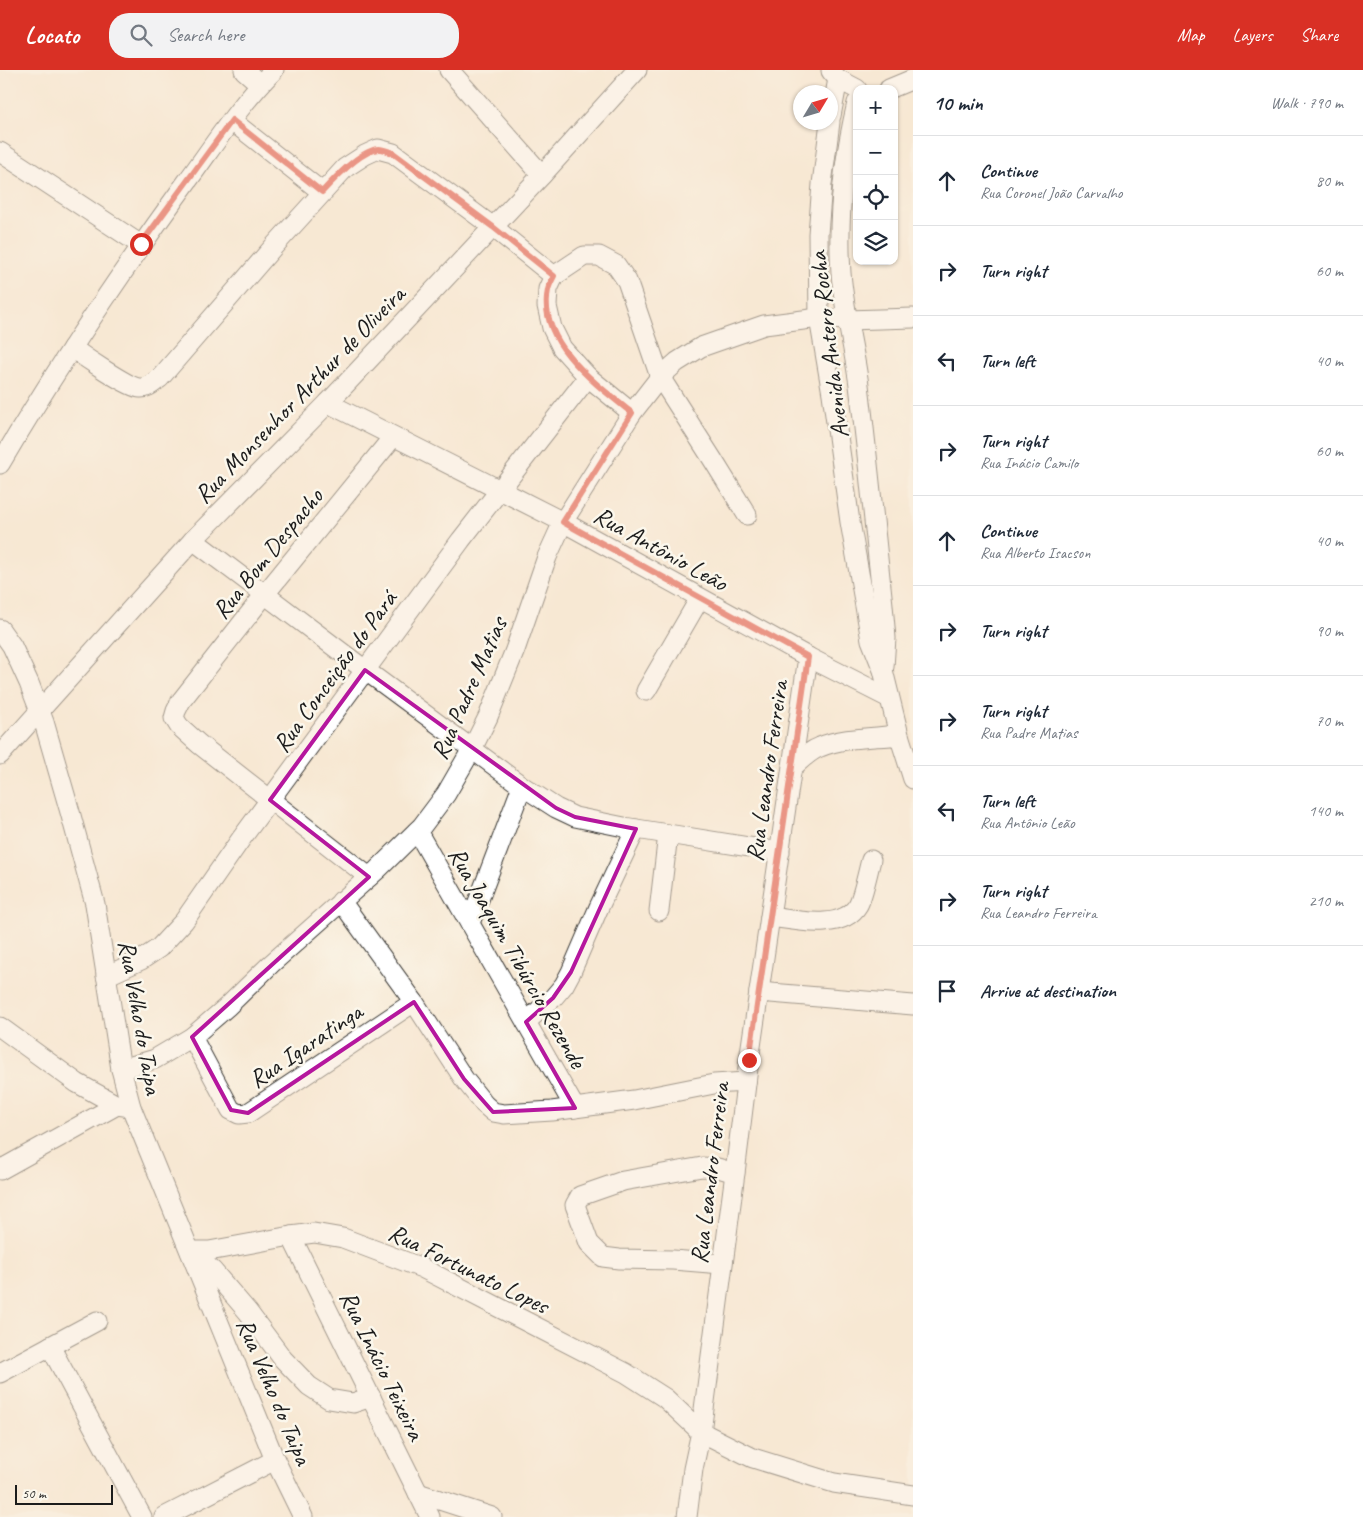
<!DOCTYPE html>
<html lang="en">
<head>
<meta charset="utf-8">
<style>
  body { margin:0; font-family:Caveat,sans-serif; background:#f2f2f3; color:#1f2937 }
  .controls { position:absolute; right:15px; top:15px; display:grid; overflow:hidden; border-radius:10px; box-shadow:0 1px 4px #0004 }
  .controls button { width:45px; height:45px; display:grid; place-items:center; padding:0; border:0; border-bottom:1px solid #e0e1e3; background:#fff; color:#1f2937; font:25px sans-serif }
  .compass { position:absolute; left:793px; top:15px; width:45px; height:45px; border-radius:50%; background:#fff; box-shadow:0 1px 4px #0004; rotate:52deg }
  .scale { position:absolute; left:15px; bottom:12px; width:98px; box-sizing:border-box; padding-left:5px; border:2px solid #1c1c1c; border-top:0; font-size:14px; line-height:18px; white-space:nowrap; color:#1c1c1c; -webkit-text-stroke:4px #fbf7ec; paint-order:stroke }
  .stop { position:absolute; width:15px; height:15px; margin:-11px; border:4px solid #d93025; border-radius:50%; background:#fff }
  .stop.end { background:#d93025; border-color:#fff; box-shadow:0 1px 5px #0008 }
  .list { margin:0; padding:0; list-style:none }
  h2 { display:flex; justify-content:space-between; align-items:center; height:65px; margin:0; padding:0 20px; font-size:21px }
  h2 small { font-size:16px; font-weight:400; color:#747a83 }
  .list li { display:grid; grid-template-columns:32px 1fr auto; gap:15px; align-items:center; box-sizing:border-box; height:90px; padding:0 20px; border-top:1px solid #e0e1e3 }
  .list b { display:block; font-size:19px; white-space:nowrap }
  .list p { margin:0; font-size:16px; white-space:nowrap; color:#747a83 }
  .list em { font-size:16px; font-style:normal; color:#747a83 }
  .icon { flex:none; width:28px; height:28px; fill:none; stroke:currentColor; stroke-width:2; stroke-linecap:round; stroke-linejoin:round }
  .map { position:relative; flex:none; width:913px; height:1447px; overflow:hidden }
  header { display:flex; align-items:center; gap:30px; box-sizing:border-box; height:70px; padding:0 25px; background:#d93025; color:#fff }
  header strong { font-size:24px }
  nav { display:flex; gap:28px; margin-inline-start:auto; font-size:18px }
  .search { width:350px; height:45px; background:#f2f2f3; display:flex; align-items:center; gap:12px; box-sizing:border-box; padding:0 18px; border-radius:20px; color:#747a83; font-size:19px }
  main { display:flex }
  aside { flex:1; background:#fff }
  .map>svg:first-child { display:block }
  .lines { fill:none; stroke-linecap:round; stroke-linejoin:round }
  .minor-casing { stroke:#3d3b37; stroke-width:21 }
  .minor { stroke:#fff; stroke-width:19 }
  .route { stroke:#d93025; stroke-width:6 }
  .marked { fill:none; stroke:#b5179e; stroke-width:4; stroke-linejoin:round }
  .labels { text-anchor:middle; stroke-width:5; stroke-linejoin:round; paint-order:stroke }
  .street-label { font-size:25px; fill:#1c1c1c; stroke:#fbf7ec }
</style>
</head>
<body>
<header>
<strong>Locato</strong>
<div class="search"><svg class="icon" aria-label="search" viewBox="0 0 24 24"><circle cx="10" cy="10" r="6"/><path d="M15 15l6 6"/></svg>Search here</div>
<nav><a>Map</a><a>Layers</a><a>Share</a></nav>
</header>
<main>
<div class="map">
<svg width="913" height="1447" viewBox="0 0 913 1447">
  <rect width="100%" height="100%" fill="#fbf7ec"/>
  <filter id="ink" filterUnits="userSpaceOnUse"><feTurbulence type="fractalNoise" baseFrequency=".02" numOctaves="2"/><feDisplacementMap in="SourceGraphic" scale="10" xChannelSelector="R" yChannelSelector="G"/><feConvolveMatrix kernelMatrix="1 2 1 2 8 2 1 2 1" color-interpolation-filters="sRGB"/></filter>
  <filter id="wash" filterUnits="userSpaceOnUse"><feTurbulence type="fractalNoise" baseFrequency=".0096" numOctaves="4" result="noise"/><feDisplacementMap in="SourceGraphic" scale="20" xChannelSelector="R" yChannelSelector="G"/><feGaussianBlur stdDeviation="1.12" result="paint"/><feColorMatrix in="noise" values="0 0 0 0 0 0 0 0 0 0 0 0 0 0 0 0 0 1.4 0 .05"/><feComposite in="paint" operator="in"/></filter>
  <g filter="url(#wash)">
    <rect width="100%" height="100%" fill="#f7e8d3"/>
  </g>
  <g filter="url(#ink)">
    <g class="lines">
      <g class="minor-casing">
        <g id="minor">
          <polyline points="244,0 260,14"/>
          <polyline points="449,0 542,105"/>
          <polyline points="831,1 838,9 857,19"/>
          <polyline points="889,19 913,9"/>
          <path d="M857,33C844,88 837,146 841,203C844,241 854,278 859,315C868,389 875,462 883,535L886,568L884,597"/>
          <polyline points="831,46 838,9"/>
          <polyline points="232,51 322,122"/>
          <polyline points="830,52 822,114 818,164 819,248 832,324 850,452 871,570 883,600 899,665 913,709"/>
          <polyline points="0,82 141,175"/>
          <path d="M72,278C83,286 129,318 140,318C148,319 154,312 160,308L275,175L345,98L365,85L378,79L393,83L493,157L554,206"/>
          <polyline points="328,333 563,452 808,587 889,628"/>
          <polyline points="632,343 588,307 562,278 552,258 547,236 548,219 554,206 584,186 599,186 616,195 627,211 660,307 713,390 747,445"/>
          <path d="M0,394C57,297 120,204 186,113C214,75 240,34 274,0"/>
          <polyline points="193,470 365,600 522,716 556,738 575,747 624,757 780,782"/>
          <polyline points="0,559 12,576 29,613 44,652 70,742 95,834 121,999 131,1037 275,1390 303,1447"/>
          <polyline points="646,621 700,528"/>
          <polyline points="0,685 193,470 328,333 542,105 637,0"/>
          <path d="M792,698C801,690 809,681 820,677C843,667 874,668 899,665"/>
          <polyline points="417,761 575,1038"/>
          <polyline points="369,807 199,674 179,656 174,648 176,641 181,631 265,524 393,367"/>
          <polyline points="341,831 414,932 464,1009 484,1034 493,1042 504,1044 552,1041 634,1030 714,1014 746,1012"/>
          <polyline points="659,841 668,764"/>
          <path d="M770,847C795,850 842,862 858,835C863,826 868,801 871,790"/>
          <polyline points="470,853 522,716"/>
          <polyline points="106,906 141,890 159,878 184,851 241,769 461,470 588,307"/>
          <polyline points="759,922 913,935"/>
          <polyline points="526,952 553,928 564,915 571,902 599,837 636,759"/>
          <polyline points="0,957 77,1013 117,1035 131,1037"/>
          <polyline points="192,967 231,1040 239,1044 248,1043 414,932"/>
          <polyline points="121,999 155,989 192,967 228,936 271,894 377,800 422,756 446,724 472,679 488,647 515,580 547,487 563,452 632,343 660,307 677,292 701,277 764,255 819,248 847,250 913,248"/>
          <polyline points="0,1100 117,1035"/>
          <polyline points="291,1166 430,1447"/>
          <polyline points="190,1181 209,1181 291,1166 314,1163 343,1168 422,1198 626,1303 665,1328 701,1362 753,1388 834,1413 913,1425"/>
          <polyline points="195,1185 212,1200 248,1242 283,1289 309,1316 329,1329 353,1333 371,1327"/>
          <polyline points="722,1194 673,1190 619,1189 603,1187 589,1173 575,1135 580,1126 623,1111 702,1097 718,1098 735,1103"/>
          <polyline points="50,1276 142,1447"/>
          <polyline points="0,1303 97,1251"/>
          <polyline points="418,1423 492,1447"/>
          <polyline points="164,1447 275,1390"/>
          <polyline points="687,1447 693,1399 701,1362 735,1103 749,990 808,587"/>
        </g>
      </g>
      <use href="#minor" class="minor"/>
    </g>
  </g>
  <g class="lines" filter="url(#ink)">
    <path class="route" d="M141,174L232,50L322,122C334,109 360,81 378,79C382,78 389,82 393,83L493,157L554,206C552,210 549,215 548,220C537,272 597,315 632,343L563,452L808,587L749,990"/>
  </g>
  <path d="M0 0H913V1447H0ZM365,600L556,738L575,747L636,759L571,902L553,928L526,952L575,1038L493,1042L464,1009L414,932L248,1043L231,1040L192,967L369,807L270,730Z" fill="#f7e8d3" fill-opacity=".55" fill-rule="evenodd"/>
  <path class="marked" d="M365,600L556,738L575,747L636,759L571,902L553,928L526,952L575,1038L493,1042L464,1009L414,932L248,1043L231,1040L192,967L369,807L270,730Z"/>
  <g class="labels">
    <g class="street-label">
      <text transform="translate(828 275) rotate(-97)" y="9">Avenida Antero Rocha</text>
      <text transform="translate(299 324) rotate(-46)" y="9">Rua Monsenhor Arthur de Oliveira</text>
      <text transform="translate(661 478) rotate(29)" y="9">Rua Antônio Leão</text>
      <text transform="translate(267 483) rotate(-51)" y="9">Rua Bom Despacho</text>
      <text transform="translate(334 601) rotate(-54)" y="9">Rua Conceição do Pará</text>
      <text transform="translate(468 618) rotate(-66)" y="9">Rua Padre Matias</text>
      <text transform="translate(766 701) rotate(-82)" y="9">Rua Leandro Ferreira</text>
      <text transform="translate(518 887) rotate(60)" y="9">Rua Joaquim Tibúrcio Rezende</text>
      <text transform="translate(141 947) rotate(80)" y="9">Rua Velho do Taipa</text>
      <text transform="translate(305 975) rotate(-34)" y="9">Rua Igaratinga</text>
      <text transform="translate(709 1103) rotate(-83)" y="9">Rua Leandro Ferreira</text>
      <text transform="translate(469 1198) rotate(26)" y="9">Rua Fortunato Lopes</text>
      <text transform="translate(383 1295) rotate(64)" y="9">Rua Inácio Teixeira</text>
      <text transform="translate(275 1321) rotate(67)" y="9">Rua Velho do Taipa</text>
    </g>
  </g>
</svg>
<div class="controls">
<button>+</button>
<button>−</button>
<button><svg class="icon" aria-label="locate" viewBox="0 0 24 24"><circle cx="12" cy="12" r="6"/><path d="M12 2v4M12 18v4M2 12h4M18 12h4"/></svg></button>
<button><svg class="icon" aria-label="layers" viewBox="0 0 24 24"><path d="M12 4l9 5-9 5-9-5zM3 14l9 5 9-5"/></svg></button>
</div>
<svg class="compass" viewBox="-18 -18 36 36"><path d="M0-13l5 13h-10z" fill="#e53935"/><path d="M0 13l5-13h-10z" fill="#747a83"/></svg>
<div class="scale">50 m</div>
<div class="stop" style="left:141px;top:174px"></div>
<div class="stop end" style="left:749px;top:990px"></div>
</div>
<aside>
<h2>10 min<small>Walk · 790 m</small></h2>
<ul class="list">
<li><svg class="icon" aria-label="ahead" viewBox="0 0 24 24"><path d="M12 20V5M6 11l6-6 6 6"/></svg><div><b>Continue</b><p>Rua Coronel João Carvalho</p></div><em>80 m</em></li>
<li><svg class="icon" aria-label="right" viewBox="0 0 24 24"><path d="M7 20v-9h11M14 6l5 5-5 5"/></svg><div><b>Turn right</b></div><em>60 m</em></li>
<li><svg class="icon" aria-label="left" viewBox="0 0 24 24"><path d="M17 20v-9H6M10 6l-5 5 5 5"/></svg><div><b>Turn left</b></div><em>40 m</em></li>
<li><svg class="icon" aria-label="right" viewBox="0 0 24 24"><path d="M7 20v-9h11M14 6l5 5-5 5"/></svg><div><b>Turn right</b><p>Rua Inácio Camilo</p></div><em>60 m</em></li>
<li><svg class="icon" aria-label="ahead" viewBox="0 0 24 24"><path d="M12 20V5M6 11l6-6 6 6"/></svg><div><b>Continue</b><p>Rua Alberto Isacson</p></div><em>40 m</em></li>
<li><svg class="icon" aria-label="right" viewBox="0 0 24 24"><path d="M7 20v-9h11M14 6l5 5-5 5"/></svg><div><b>Turn right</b></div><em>90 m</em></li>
<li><svg class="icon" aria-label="right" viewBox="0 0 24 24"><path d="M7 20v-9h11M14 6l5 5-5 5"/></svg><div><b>Turn right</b><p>Rua Padre Matias</p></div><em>70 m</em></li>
<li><svg class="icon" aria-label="left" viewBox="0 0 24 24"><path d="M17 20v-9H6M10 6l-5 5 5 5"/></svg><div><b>Turn left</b><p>Rua Antônio Leão</p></div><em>140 m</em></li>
<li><svg class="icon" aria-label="right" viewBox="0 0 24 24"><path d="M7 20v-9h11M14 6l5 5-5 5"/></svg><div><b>Turn right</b><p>Rua Leandro Ferreira</p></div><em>210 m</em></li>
<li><svg class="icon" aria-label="arrive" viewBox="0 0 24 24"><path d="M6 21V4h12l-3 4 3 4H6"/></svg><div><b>Arrive at destination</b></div></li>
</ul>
</aside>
</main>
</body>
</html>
